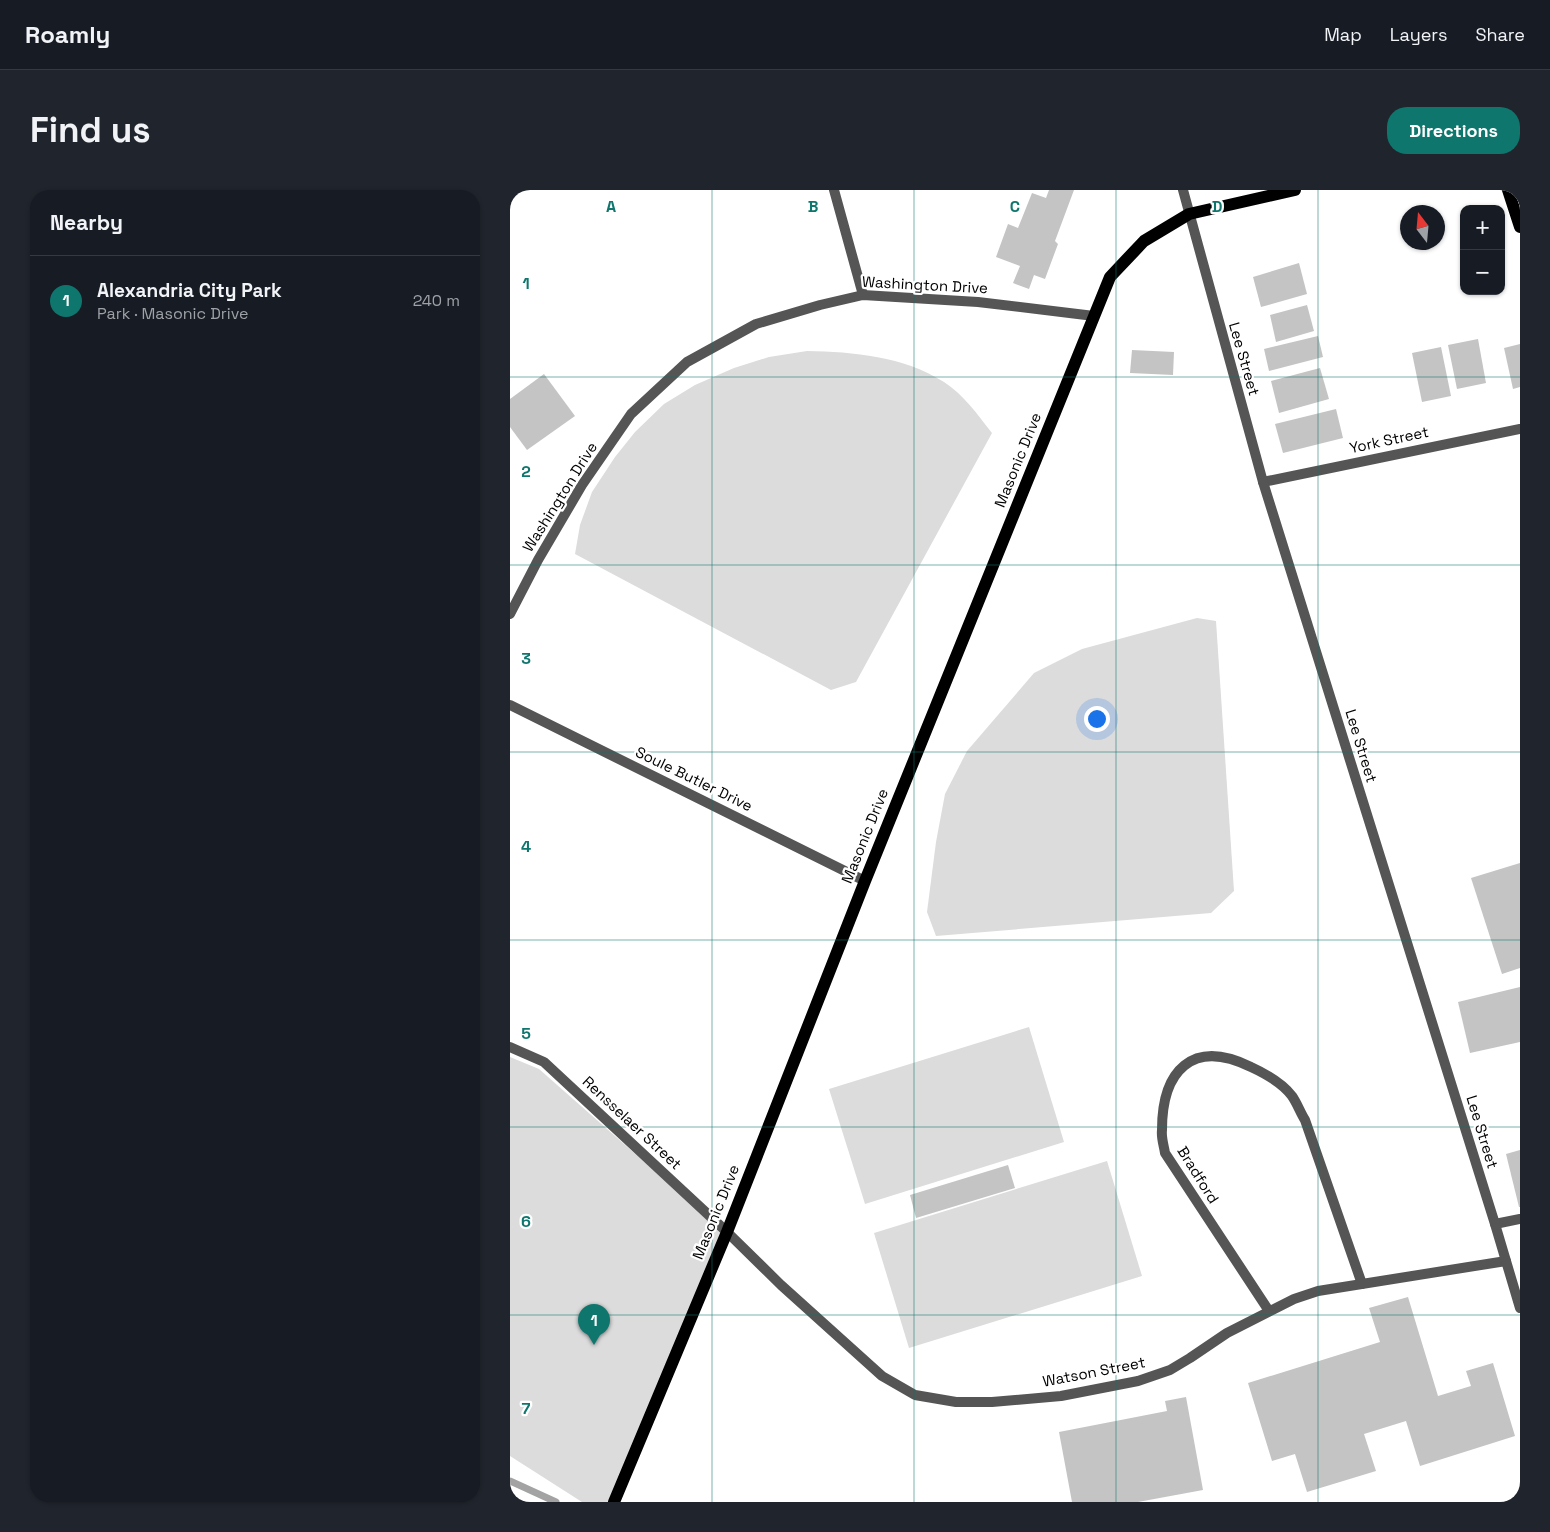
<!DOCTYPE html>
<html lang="en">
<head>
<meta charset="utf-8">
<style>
  body { margin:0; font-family:"Space Grotesk",sans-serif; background:#20242c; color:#f1f3f6 }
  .controls { position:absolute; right:15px; top:15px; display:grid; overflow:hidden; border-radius:10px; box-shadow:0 1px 4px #0004 }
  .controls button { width:45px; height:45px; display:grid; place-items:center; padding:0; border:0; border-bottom:1px solid #363941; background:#171b24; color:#f1f3f6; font:25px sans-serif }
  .compass { position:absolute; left:890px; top:15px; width:45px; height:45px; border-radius:50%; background:#171b24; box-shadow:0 1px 4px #0004; rotate:344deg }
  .you { position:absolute; left:586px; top:528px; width:18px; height:18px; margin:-12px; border:4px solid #fff; border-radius:50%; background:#1a73e8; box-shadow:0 0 0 8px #1a73e833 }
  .badge { display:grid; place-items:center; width:32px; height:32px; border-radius:50%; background:#0f766e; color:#fff; font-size:16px; font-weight:700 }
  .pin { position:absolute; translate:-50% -41px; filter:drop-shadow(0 1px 2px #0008) }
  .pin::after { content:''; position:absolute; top:26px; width:18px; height:15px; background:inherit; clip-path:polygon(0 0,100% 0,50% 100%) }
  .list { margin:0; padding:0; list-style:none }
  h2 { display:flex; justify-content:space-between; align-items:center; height:65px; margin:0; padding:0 20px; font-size:21px }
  h2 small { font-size:16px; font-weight:400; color:#9ea1a6 }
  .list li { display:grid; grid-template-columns:32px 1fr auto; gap:15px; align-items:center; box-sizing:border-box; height:90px; padding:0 20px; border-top:1px solid #363941 }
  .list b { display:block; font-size:19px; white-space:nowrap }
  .list p { margin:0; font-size:16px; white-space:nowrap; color:#9ea1a6 }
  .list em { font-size:16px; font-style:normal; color:#9ea1a6 }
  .map { position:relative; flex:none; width:1010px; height:1312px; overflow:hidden; border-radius:20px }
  header { display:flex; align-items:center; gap:30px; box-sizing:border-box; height:70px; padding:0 25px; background:#171b24; border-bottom:1px solid #363941 }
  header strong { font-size:24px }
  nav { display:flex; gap:28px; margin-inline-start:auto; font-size:18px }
  .intro { display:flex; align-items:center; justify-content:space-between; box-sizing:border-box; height:120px; padding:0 30px }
  h1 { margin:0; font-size:35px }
  .button { padding:12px 22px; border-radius:20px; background:#0f766e; color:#fff; font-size:18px; font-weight:700 }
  main { display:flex; gap:30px; padding:0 30px }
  aside { flex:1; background:#171b24; border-radius:20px; box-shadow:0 1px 4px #0004 }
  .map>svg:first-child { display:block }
  .green { fill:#dcdcdc }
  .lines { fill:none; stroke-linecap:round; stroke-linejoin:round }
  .stream { stroke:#a3a3a3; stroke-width:7 }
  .building { fill:#c4c4c4 }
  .service { stroke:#555; stroke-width:10 }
  .minor { stroke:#555; stroke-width:10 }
  .tertiary { stroke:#555; stroke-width:10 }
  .primary { stroke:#000; stroke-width:12 }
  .grid { fill:none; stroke:#0f766e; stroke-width:1; stroke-opacity:0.55 }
  .labels { text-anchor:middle; stroke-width:4.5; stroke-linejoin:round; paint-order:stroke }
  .street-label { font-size:15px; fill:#000; stroke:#fff }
  .grid-label { font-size:16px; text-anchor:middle; font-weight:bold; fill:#0f766e; stroke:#fff; stroke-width:4.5; stroke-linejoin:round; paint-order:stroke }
</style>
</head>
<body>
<header>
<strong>Roamly</strong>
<nav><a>Map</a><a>Layers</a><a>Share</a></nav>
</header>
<div class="intro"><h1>Find us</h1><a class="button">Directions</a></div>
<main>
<aside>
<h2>Nearby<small></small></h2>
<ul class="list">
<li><span class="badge">1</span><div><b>Alexandria City Park</b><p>Park · Masonic Drive</p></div><em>240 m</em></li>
</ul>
</aside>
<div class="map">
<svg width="1010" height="1312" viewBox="0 0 1010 1312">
  <rect width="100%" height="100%" fill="#fff"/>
  <g class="green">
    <path d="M297,161C344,162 393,166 434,192C453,204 468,225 482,243L346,492L321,500L65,364L70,335L82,302L105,267L125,242L154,214L185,195L224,178L259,167Z"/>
    <polygon points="687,428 706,431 724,701 701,723 426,746 417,722 426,652 435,604 457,561 524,483 572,459"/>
    <polygon points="519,837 554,952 355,1014 319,899"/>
    <polygon points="0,867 29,879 215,1043 104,1312 72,1312 0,1266"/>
    <polygon points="597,971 632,1086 399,1158 364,1043"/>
  </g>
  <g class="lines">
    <polyline class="stream" points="0,1291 46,1312"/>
  </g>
  <g class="building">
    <polygon points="539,0 564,0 545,51 548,54 535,89 524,85 519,99 503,93 510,76 486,67 498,34 508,38 522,3 536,8"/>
    <polygon points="789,73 797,104 751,117 743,87"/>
    <polygon points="797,115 804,141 766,152 760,125"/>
    <polygon points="808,146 813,167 759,181 754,159"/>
    <polygon points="968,149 976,193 947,199 938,155"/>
    <polygon points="1010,154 1010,197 1003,199 994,158"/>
    <polygon points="931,157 941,206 912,212 902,163"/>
    <polygon points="622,160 664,162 663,185 620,183"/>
    <polygon points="810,178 819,209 769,223 761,191"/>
    <polygon points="34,184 65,226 17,260 0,237 0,209"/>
    <polygon points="826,219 833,248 773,263 765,234"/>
    <polygon points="1010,673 1010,778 992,784 961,688"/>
    <polygon points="1010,797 1010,852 960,863 948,812"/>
    <polygon points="1010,960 1010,1017 1009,1017 996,964"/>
    <polygon points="498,975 505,998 406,1028 400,1005"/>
    <polygon points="898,1107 928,1206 961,1196 956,1181 983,1173 1005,1246 910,1276 896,1231 854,1244 866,1281 797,1302 785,1264 762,1271 738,1193 870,1152 859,1118"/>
    <polygon points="676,1207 693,1300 628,1312 562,1312 549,1242 657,1221 655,1211"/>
  </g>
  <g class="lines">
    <path class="service" d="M759,1121L655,963C654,956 651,948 652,940C652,881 682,848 741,877C754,883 773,894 782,906C787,913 790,922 795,930L852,1094"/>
    <g class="minor">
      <polyline points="324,0 353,105"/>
      <polyline points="753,292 1010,239"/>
      <polyline points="0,424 28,370 72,295 121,224 177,172 246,134 310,115 353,105 468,112 584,126"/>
      <polyline points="0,515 355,691"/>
      <polyline points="0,857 34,872 217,1042 271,1095 372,1186 405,1205 446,1212 482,1212 551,1206 628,1191 660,1180 680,1168 717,1143 784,1109 808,1101 996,1071"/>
      <polyline points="985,1034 1010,1029"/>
    </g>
    <polyline class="tertiary" points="673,0 753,292 985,1034 1010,1118"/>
    <g class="primary">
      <polyline points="998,0 1010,37"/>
      <polyline points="104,1312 217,1042 355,691 600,87 634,51 679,24 785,0"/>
    </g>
  </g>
  <path class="grid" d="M202,0V1312M404,0V1312M606,0V1312M808,0V1312M0,187H1010M0,375H1010M0,562H1010M0,750H1010M0,937H1010M0,1125H1010"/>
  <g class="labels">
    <g class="street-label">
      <text transform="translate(415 95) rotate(3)" y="5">Washington Drive</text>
      <text transform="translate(734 169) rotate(74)" y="5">Lee Street</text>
      <text transform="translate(879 250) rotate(-12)" y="5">York Street</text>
      <text transform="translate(508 270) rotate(-68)" y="5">Masonic Drive</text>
      <text transform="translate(50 307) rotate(-58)" y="5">Washington Drive</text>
      <text transform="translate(851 556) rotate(73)" y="5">Lee Street</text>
      <text transform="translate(184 589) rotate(26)" y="5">Soule Butler Drive</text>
      <text transform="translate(355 646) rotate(-68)" y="5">Masonic Drive</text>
      <text transform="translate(122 933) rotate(43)" y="5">Rensselaer Street</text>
      <text transform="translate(972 942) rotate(73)" y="5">Lee Street</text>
      <text transform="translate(688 985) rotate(58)" y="5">Bradford</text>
      <text transform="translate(206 1022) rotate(-68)" y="5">Masonic Drive</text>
      <text transform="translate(584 1182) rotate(-11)" y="5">Watson Street</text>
    </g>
  </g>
  <g class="grid-label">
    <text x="101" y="22">A</text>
    <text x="303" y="22">B</text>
    <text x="505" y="22">C</text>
    <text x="707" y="22">D</text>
    <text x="16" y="99">1</text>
    <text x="16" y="287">2</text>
    <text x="16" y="474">3</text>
    <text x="16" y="662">4</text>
    <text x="16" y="849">5</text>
    <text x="16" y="1037">6</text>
    <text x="16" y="1224">7</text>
  </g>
</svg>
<div class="controls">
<button>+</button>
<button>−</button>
</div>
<svg class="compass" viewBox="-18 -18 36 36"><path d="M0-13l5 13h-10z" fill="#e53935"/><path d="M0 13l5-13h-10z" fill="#9ea1a6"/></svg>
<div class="you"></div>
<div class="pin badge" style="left:84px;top:1155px">1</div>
</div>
</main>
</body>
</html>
